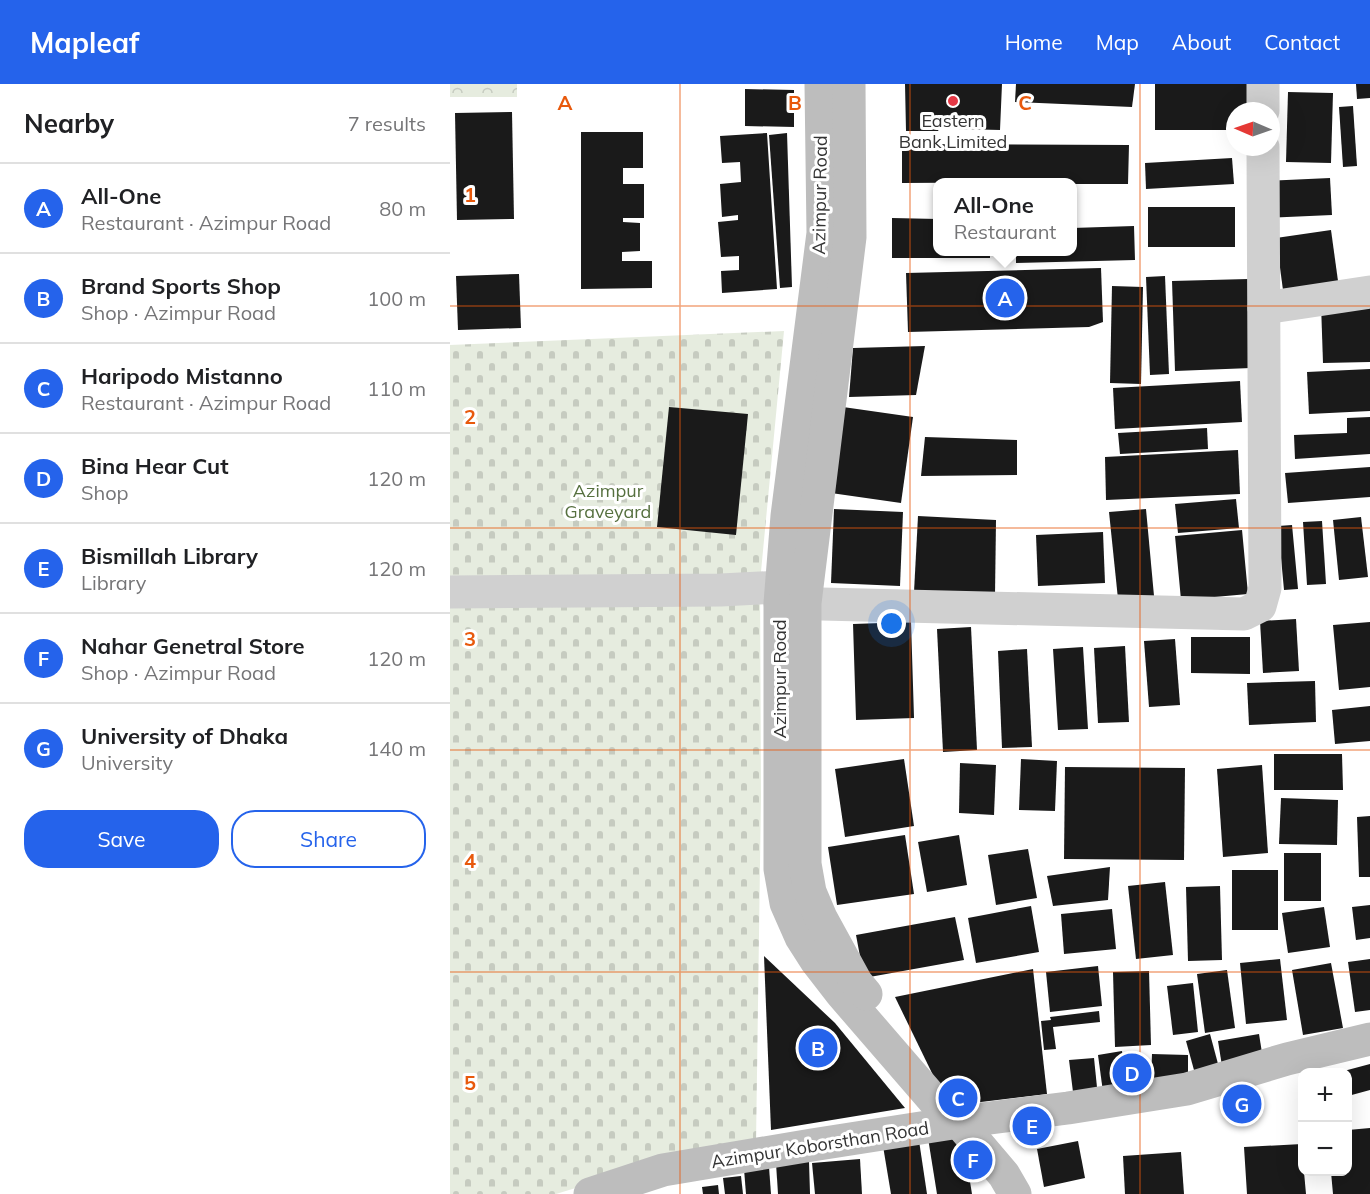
<!DOCTYPE html>
<html lang="en">
<head>
<meta charset="utf-8">
<style>
  body { margin:0; font-family:Mulish,sans-serif; background:#f6f6f6; color:#202124 }
  .controls { position:absolute; right:18px; bottom:18px; display:grid; overflow:hidden; border-radius:12px; box-shadow:0 6px 24px #0002 }
  .controls button { width:54px; height:54px; display:grid; place-items:center; padding:0; border:0; border-bottom:2px solid #e0e0e0; background:#fff; color:#202124; font:30px sans-serif }
  .compass { position:absolute; left:776px; top:18px; width:54px; height:54px; border-radius:50%; background:#fff; box-shadow:0 6px 24px #0002; rotate:272deg }
  .you { position:absolute; left:442px; top:540px; width:21px; height:21px; margin:-15px; border:4px solid #fff; border-radius:50%; background:#1a73e8; box-shadow:0 0 0 9px #1a73e833 }
  .badge { display:grid; place-items:center; width:39px; height:39px; border-radius:50%; background:#2563eb; color:#fff; font-size:20px; font-weight:700 }
  .pin { position:absolute; translate:-50% -50%; border:3px solid #fff; box-shadow:0 2px 6px #0006 }
  .popup { position:absolute; left:483px; top:94px; width:144px; height:78px; box-sizing:border-box; display:grid; place-content:center; border-radius:12px; background:#fff; filter:drop-shadow(0 2px 4px #0005); font-size:20px; white-space:nowrap; color:#757577 }
  .popup b { font-size:22px; color:#202124 }
  .popup::after { content:''; position:absolute; left:50%; top:100%; margin-left:-12px; border:12px solid transparent; border-top-color:#fff }
  .list { margin:0; padding:0; list-style:none }
  h2 { display:flex; justify-content:space-between; align-items:center; height:78px; margin:0; padding:0 24px; font-size:26px }
  h2 small { font-size:20px; font-weight:400; color:#757577 }
  .list li { display:grid; grid-template-columns:39px 1fr auto; gap:18px; align-items:center; box-sizing:border-box; height:90px; padding:0 24px; border-top:2px solid #e0e0e0 }
  .list b { display:block; font-size:22px; white-space:nowrap }
  .list p { margin:0; font-size:20px; white-space:nowrap; color:#757577 }
  .list em { font-size:20px; font-style:normal; color:#757577 }
  .actions { display:flex; gap:12px; padding:18px 24px }
  .actions a { flex:1; padding:14px 0; border:2px solid #2563eb; border-radius:24px; text-align:center; font-size:21px; color:#2563eb }
  .actions .main { background:#2563eb; color:#fff }
  .map { position:relative; flex:none; width:920px; height:1110px; overflow:hidden }
  header { display:flex; align-items:center; gap:36px; box-sizing:border-box; height:84px; padding:0 30px; background:#2563eb; color:#fff }
  header strong { font-size:28px }
  nav { display:flex; gap:33px; margin-inline-start:auto; font-size:21px }
  main { display:flex }
  aside { flex:1; background:#fff }
  .map>svg:first-child { display:block }
  .cemetery { fill:url(#cemetery-stones) }
  .park { fill:url(#park-crowns) }
  .building { fill:#1a1a1a }
  .lines { fill:none; stroke-linecap:round; stroke-linejoin:round }
  .street { stroke:#d0d0d0; stroke-width:33 }
  .secondary { stroke:#bdbdbd; stroke-width:33 }
  .grid { fill:none; stroke:#e8590c; stroke-width:1.5; stroke-opacity:0.55 }
  .poi-dot { fill:#e63946; stroke:#fff; stroke-width:2 }
  .labels { text-anchor:middle; stroke-width:6; stroke-linejoin:round; paint-order:stroke }
  .poi-label { font-size:18px; fill:#333; stroke:#fff }
  .street-label { font-size:18px; fill:#333; stroke:#fff }
  .park-label { font-size:18px; fill:#56703f; stroke:#fff }
  .grid-label { font-size:20px; text-anchor:middle; font-weight:bold; fill:#e8590c; stroke:#fff; stroke-width:6; stroke-linejoin:round; paint-order:stroke }
</style>
</head>
<body>
<header>
<strong>Mapleaf</strong>
<nav><a>Home</a><a>Map</a><a>About</a><a>Contact</a></nav>
</header>
<main>
<aside>
<h2>Nearby<small>7 results</small></h2>
<ul class="list">
<li><span class="badge">A</span><div><b>All-One</b><p>Restaurant · Azimpur Road</p></div><em>80 m</em></li>
<li><span class="badge">B</span><div><b>Brand Sports Shop</b><p>Shop · Azimpur Road</p></div><em>100 m</em></li>
<li><span class="badge">C</span><div><b>Haripodo Mistanno</b><p>Restaurant · Azimpur Road</p></div><em>110 m</em></li>
<li><span class="badge">D</span><div><b>Bina Hear Cut</b><p>Shop</p></div><em>120 m</em></li>
<li><span class="badge">E</span><div><b>Bismillah Library</b><p>Library</p></div><em>120 m</em></li>
<li><span class="badge">F</span><div><b>Nahar Genetral Store</b><p>Shop · Azimpur Road</p></div><em>120 m</em></li>
<li><span class="badge">G</span><div><b>University of Dhaka</b><p>University</p></div><em>140 m</em></li>
</ul>
<div class="actions"><a class="main">Save</a><a>Share</a></div>
</aside>
<div class="map">
<svg width="920" height="1110" viewBox="0 0 920 1110">
  <defs>
    <pattern id="cemetery-stones" width="16" height="16" patternUnits="userSpaceOnUse" patternTransform="scale(1.5)"><rect width="16" height="16" fill="#e6ecdf"/><path d="M2 7V4a2 2 0 0 1 4 0v3zM10 15v-3a2 2 0 0 1 4 0v3z" fill="#c6cbc0"/></pattern>
    <pattern id="park-crowns" width="20" height="18" patternUnits="userSpaceOnUse" patternTransform="scale(1.5)"><rect width="20" height="18" fill="#e6ecdf"/><path d="M2 6a3 3 0 1 1 6 0M12 15a3 3 0 1 1 6 0" fill="none" stroke="#c6cbc0"/></pattern>
  </defs>
  <rect width="100%" height="100%" fill="#fff"/>
  <polygon class="cemetery" points="334,247 310,498 311,712 306,1059 194,1083 106,1110 0,1110 0,261"/>
  <rect class="park" x="0" y="0" width="67" height="13"/>
  <g class="building">
    <polygon points="455,0 552,0 550,46 508,45 507,34 494,36 488,47 456,47"/>
    <polygon points="566,0 685,0 682,23 565,18"/>
    <polygon points="705,0 798,0 798,27 785,27 785,46 705,46"/>
    <polygon points="906,0 920,0 920,14 907,15"/>
    <polygon points="295,5 344,6 344,43 295,42"/>
    <polygon points="838,8 883,9 881,79 836,78"/>
    <polygon points="903,22 907,82 893,83 889,23"/>
    <polygon points="62,28 64,135 7,136 5,29"/>
    <polygon points="131,48 193,48 193,84 173,84 173,100 194,100 194,134 173,134 173,138 190,139 190,167 172,168 172,177 202,177 202,204 131,205"/>
    <polygon points="317,49 327,205 272,209 271,187 289,186 289,172 271,173 268,138 288,136 288,131 272,133 270,100 291,98 290,78 272,79 270,52"/>
    <polygon points="337,49 342,203 330,204 319,51"/>
    <polygon points="452,60 679,61 678,100 622,100 622,98 452,99"/>
    <polygon points="782,74 784,100 696,105 695,79"/>
    <polygon points="880,94 882,131 815,134 814,97"/>
    <rect x="698" y="123" width="87" height="40"/>
    <polygon points="442,134 488,135 488,168 540,168 540,174 442,174"/>
    <polygon points="684,142 685,176 566,179 566,168 622,168 622,144"/>
    <polygon points="881,146 888,197 833,206 826,154"/>
    <polygon points="651,184 653,238 639,243 458,248 456,189"/>
    <polygon points="69,190 71,244 8,246 6,192"/>
    <polygon points="715,192 719,290 700,291 696,193"/>
    <polygon points="798,195 801,284 725,287 722,197"/>
    <polygon points="662,202 693,203 691,300 660,299"/>
    <polygon points="920,219 920,278 873,279 871,220"/>
    <polygon points="475,262 466,311 399,313 403,264"/>
    <polygon points="920,285 920,327 859,330 857,288"/>
    <polygon points="790,297 792,338 665,345 663,304"/>
    <polygon points="219,323 298,330 286,451 207,443"/>
    <polygon points="393,323 463,333 451,419 381,409"/>
    <polygon points="920,333 920,370 845,375 844,351 897,349 897,334"/>
    <polygon points="757,344 758,365 670,370 668,349"/>
    <polygon points="475,353 567,356 567,391 471,392"/>
    <polygon points="788,366 790,410 656,416 655,373"/>
    <polygon points="920,383 920,413 838,419 835,389"/>
    <polygon points="786,415 789,444 728,449 725,420"/>
    <polygon points="384,425 453,428 450,502 381,499"/>
    <polygon points="696,425 704,512 668,515 659,428"/>
    <polygon points="468,432 546,436 545,511 464,508"/>
    <polygon points="911,433 918,493 889,496 883,436"/>
    <polygon points="872,437 876,500 857,501 853,438"/>
    <polygon points="842,441 848,505 834,506 828,442"/>
    <polygon points="792,446 798,510 731,516 725,452"/>
    <polygon points="653,448 655,499 588,502 586,451"/>
    <polygon points="846,535 849,587 813,589 810,537"/>
    <polygon points="461,538 464,634 406,636 403,540"/>
    <polygon points="920,538 920,603 889,606 883,541"/>
    <polygon points="521,543 527,666 493,668 487,545"/>
    <polygon points="741,553 800,553 800,590 741,589"/>
    <polygon points="725,555 730,621 699,623 694,557"/>
    <polygon points="675,562 679,638 648,639 644,564"/>
    <polygon points="633,563 638,645 608,646 603,565"/>
    <polygon points="577,565 582,663 552,664 548,567"/>
    <polygon points="865,597 866,638 799,641 797,599"/>
    <polygon points="920,622 920,657 885,660 882,626"/>
    <polygon points="824,670 892,670 893,706 824,706"/>
    <polygon points="454,675 464,742 395,753 385,685"/>
    <polygon points="571,675 607,677 605,727 569,726"/>
    <polygon points="510,679 546,681 544,731 509,729"/>
    <polygon points="812,681 818,769 773,773 767,685"/>
    <polygon points="615,683 735,684 734,776 614,775"/>
    <polygon points="831,714 888,716 887,761 829,760"/>
    <polygon points="920,732 920,793 909,793 907,733"/>
    <polygon points="455,751 464,810 387,821 378,763"/>
    <polygon points="509,751 517,801 477,808 468,758"/>
    <polygon points="578,765 587,814 546,821 538,771"/>
    <rect x="834" y="769" width="37" height="48"/>
    <polygon points="660,783 658,816 603,822 597,792"/>
    <rect x="782" y="786" width="46" height="60"/>
    <polygon points="715,798 723,871 686,875 678,802"/>
    <polygon points="770,802 772,876 738,877 736,803"/>
    <polygon points="920,821 920,854 906,856 902,823"/>
    <polygon points="581,822 589,868 526,879 518,834"/>
    <polygon points="874,823 880,863 838,869 832,829"/>
    <polygon points="662,825 666,865 614,870 611,830"/>
    <polygon points="505,833 514,876 414,894 406,851"/>
    <polygon points="314,872 385,939 455,1024 321,1046"/>
    <polygon points="830,875 837,936 796,940 790,879"/>
    <polygon points="920,875 920,926 905,928 898,878"/>
    <polygon points="881,879 893,944 853,951 842,886"/>
    <polygon points="648,882 652,922 600,928 596,888"/>
    <polygon points="583,885 597,1010 498,1022 445,913"/>
    <polygon points="777,886 785,944 755,949 747,890"/>
    <polygon points="699,887 701,961 665,963 663,888"/>
    <polygon points="743,899 748,948 723,951 717,902"/>
    <polygon points="649,927 650,938 603,943 606,965 594,966 591,937 601,936 600,933"/>
    <polygon points="760,950 771,991 747,997 736,957"/>
    <polygon points="809,950 813,975 772,982 768,957"/>
    <polygon points="672,967 677,1005 653,1008 648,971"/>
    <polygon points="702,970 738,971 738,1001 701,1001"/>
    <polygon points="644,974 648,1013 624,1016 619,976"/>
    <polygon points="920,980 920,1006 898,1012 898,988 890,988"/>
    <polygon points="920,1044 920,1110 883,1110 881,1088 898,1088 898,1046"/>
    <polygon points="512,1048 522,1110 487,1110 478,1054"/>
    <polygon points="468,1050 477,1110 441,1110 432,1056"/>
    <polygon points="628,1057 635,1094 594,1103 587,1065"/>
    <polygon points="852,1060 852,1088 854,1088 856,1110 797,1110 794,1063"/>
    <polygon points="731,1068 734,1110 675,1110 673,1072"/>
    <polygon points="410,1075 412,1110 365,1110 362,1079"/>
    <polygon points="359,1077 360,1110 328,1110 326,1079"/>
    <polygon points="319,1083 321,1110 296,1110 294,1085"/>
    <polygon points="291,1092 293,1110 275,1110 273,1094"/>
    <polygon points="268,1101 269,1110 253,1110 252,1103"/>
  </g>
  <g class="lines">
    <g class="street">
      <polyline points="813,0 813,27"/>
      <polyline points="814,224 920,208"/>
      <polyline points="0,508 271,506 331,503"/>
      <polyline points="330,519 794,530 810,522 815,504 813,63"/>
    </g>
    <g class="secondary">
      <polyline points="371,0 373,149 337,432 330,519 330,785 336,819 351,853 367,878 391,909 487,1020 509,1038 554,1091 565,1110"/>
      <polyline points="399,0 400,153 355,519 355,780 360,808 371,834 406,898 416,910"/>
      <polyline points="140,1110 213,1086 362,1061 509,1038 618,1024 737,1005 837,975 920,955"/>
    </g>
  </g>
  <path class="grid" d="M230,0V1110M460,0V1110M690,0V1110M0,222H920M0,444H920M0,666H920M0,888H920"/>
  <circle class="poi-dot" cx="503" cy="17" r="6"/>
  <g class="labels">
    <g class="poi-label">
      <text x="503" y="43">Eastern<tspan x="503" dy="21">Bank Limited</tspan></text>
    </g>
    <g class="street-label">
      <text transform="translate(370 111) rotate(-89)" y="6">Azimpur Road</text>
      <text transform="translate(330 595) rotate(-90)" y="6">Azimpur Road</text>
      <text transform="translate(370 1061) rotate(-9)" y="6">Azimpur Koborsthan Road</text>
    </g>
    <g class="park-label">
      <text x="158" y="413">Azimpur<tspan x="158" dy="21">Graveyard</tspan></text>
    </g>
  </g>
  <g class="grid-label">
    <text x="115" y="26">A</text>
    <text x="345" y="26">B</text>
    <text x="575" y="26">C</text>
    <text x="20" y="118">1</text>
    <text x="20" y="340">2</text>
    <text x="20" y="562">3</text>
    <text x="20" y="784">4</text>
    <text x="20" y="1006">5</text>
  </g>
</svg>
<div class="controls">
<button>+</button>
<button>−</button>
</div>
<svg class="compass" viewBox="-18 -18 36 36"><path d="M0-13l5 13h-10z" fill="#e53935"/><path d="M0 13l5-13h-10z" fill="#757577"/></svg>
<div class="you"></div>
<div class="pin badge" style="left:555px;top:214px">A</div>
<div class="popup"><b>All-One</b>Restaurant</div>
<div class="pin badge" style="left:368px;top:964px">B</div>
<div class="pin badge" style="left:508px;top:1014px">C</div>
<div class="pin badge" style="left:682px;top:989px">D</div>
<div class="pin badge" style="left:582px;top:1042px">E</div>
<div class="pin badge" style="left:523px;top:1076px">F</div>
<div class="pin badge" style="left:792px;top:1020px">G</div>
</div>
</main>
</body>
</html>
